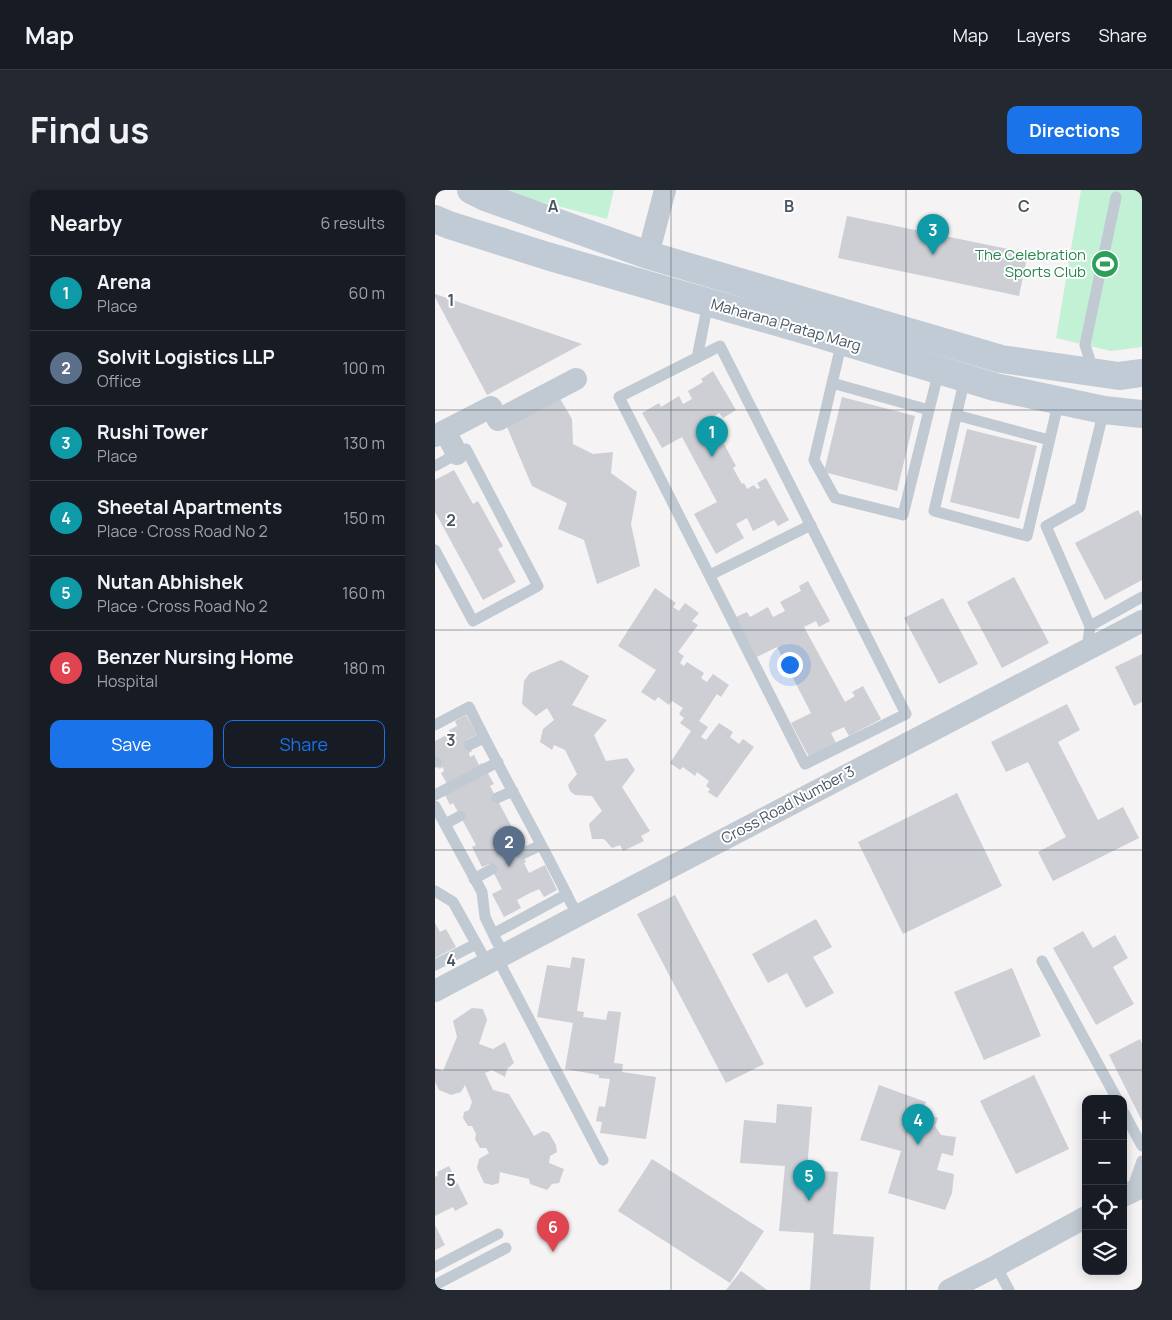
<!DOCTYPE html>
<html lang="en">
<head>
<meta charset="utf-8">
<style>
  :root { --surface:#171b24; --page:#242831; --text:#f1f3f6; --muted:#9ea1a6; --line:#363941; --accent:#1a73e8 }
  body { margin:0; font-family:Manrope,sans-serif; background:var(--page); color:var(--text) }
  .controls { position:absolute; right:15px; bottom:15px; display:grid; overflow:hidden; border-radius:10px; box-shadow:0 2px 12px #0003 }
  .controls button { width:45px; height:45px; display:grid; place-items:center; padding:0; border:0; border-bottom:1px solid var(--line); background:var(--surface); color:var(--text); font:25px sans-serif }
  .you { position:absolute; left:354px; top:474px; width:18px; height:18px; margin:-12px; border:4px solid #fff; border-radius:50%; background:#1a73e8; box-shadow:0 0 0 8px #1a73e833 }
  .badge { display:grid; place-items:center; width:32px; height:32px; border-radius:50%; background:var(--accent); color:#fff; font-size:16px; font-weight:700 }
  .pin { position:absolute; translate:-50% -41px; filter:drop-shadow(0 1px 2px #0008) }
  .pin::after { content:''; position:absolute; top:26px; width:18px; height:15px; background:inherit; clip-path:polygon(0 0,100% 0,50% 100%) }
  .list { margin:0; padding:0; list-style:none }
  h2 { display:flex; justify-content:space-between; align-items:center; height:65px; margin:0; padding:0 20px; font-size:21px }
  h2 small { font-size:16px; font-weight:400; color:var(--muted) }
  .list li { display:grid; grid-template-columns:32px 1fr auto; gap:15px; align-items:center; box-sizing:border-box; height:75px; padding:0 20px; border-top:1px solid var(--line) }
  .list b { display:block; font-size:19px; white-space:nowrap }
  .list p { margin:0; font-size:16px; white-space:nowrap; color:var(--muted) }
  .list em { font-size:16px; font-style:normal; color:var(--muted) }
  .actions { display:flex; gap:10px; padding:15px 20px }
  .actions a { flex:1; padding:11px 0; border:1px solid var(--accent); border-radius:10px; text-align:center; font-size:18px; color:var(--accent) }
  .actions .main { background:var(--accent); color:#fff }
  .icon { flex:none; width:28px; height:28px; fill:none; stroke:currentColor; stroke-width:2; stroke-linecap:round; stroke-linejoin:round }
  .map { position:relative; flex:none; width:707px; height:1100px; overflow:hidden; border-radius:10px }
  header { display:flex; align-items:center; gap:30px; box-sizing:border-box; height:70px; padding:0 25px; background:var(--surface); border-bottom:1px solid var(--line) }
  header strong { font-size:24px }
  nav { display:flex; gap:28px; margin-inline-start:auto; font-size:18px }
  .intro { display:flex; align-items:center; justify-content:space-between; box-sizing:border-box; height:120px; padding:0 30px }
  h1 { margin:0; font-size:35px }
  .button { padding:12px 22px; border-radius:10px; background:var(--accent); color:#fff; font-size:18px; font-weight:700 }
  main { display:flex; gap:30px; padding:0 30px }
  aside { flex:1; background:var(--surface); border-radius:10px; box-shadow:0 2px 12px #0003 }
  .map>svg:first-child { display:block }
  .green { fill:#c3f1d5 }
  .building { fill:#cdcfd5 }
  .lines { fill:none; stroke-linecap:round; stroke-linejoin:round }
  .service { stroke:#c1cad2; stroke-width:11 }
  .minor { stroke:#c1cad2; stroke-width:22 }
  .secondary { stroke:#c1cbd6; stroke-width:28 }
  .grid { fill:none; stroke:#4a5661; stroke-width:1; stroke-opacity:0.55 }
  .labels { text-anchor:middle; stroke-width:4; stroke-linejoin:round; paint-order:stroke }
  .leisure-label { font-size:15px; fill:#27864d; stroke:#fff; text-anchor:end }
  .street-label { font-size:15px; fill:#4a5661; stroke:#fff }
  .grid-label { font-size:16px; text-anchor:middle; font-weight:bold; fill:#4a5661; stroke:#fff; stroke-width:4; stroke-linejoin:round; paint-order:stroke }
</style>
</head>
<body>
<header>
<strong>Map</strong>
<nav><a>Map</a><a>Layers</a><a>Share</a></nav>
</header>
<div class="intro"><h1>Find us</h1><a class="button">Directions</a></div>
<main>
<aside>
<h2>Nearby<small>6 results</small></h2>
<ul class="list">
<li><span class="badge" style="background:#0f9aa8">1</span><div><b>Arena</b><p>Place</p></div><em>60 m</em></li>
<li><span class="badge" style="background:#5c6f8a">2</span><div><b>Solvit Logistics LLP</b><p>Office</p></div><em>100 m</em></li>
<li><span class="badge" style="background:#0f9aa8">3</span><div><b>Rushi Tower</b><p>Place</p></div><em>130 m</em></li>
<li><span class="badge" style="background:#0f9aa8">4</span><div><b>Sheetal Apartments</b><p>Place · Cross Road No 2</p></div><em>150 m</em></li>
<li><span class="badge" style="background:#0f9aa8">5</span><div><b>Nutan Abhishek</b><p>Place · Cross Road No 2</p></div><em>160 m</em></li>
<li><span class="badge" style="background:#e0444e">6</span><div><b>Benzer Nursing Home</b><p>Hospital</p></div><em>180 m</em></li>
</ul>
<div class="actions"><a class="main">Save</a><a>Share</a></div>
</aside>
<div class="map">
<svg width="707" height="1100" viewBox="0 0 707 1100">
  <rect width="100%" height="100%" fill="#f5f3f3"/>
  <path class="green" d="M69 0H179L172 29 69 2Z
    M646 0H707V157L676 161 621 148Z"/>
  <path class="building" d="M412 26 593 63 584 106 403 68Z
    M0 104 147 154 52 205 0 107Z
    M278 181 301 220 288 228 284 223 277 228 284 244 280 247 285 256 289 254 301 276 298 278 307 294 309 293 312 299 319 295 322 299 325 298 322 293 331 288 354 330 343 336 339 330 318 341 312 328 301 334 309 348 281 364 259 324 282 312 247 247 227 258 207 223 224 213 226 217 244 206 248 214 257 209 253 201 268 192 266 189Z
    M124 207 137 229 138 254 158 264 178 262 176 283 202 302 196 334 205 376 162 394 149 350 123 339 132 313 97 296 72 237Z
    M407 207 480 226 462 301 389 282Z
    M532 239 602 256 584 329 515 312Z
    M19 280 38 314 43 311 68 356 63 359 81 392 48 410 0 322V290Z
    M703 320 707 327V390L670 410 640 353Z
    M579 387 614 453 567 478 532 412Z
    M373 391 395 431 384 437 381 431 369 437 410 512 420 506 417 502 428 496 446 529 414 546 409 537 396 543 401 553 374 567 356 533 376 523 342 457 322 467 301 427 312 422 315 427 333 417 338 427 350 421 345 412 366 401 364 396Z
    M220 398 241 413 238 417 244 421 250 413 264 423 257 431 263 435 243 462 249 466 245 473 249 476 252 472 269 483 266 488 272 492 278 484 294 495 286 507 282 504 264 531 273 537 266 547 271 550 284 533 298 542 295 547 304 554 308 549 319 557 282 608 273 602 275 599 271 596 274 591 262 582 260 586 248 577 245 580 235 573 256 541 245 533 249 528 244 524 248 518 237 511 234 515 223 507 220 511 206 502 221 480 183 456Z
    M508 408 543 474 504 494 469 428Z
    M707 464V512L699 516 680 477Z
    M126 470 154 486 137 515 172 530 159 545 171 571 192 568 200 580 187 597 215 641 206 646 209 651 188 661 185 655 177 658 169 649H157L154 634 167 621 157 606 140 605 135 601 133 595 142 584 130 560 119 555 117 560 105 552 108 539 119 530 112 518 101 526 87 514 89 491 95 483Z
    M632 514 645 540 623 552 663 630 688 617 704 648 618 691 603 662 631 647 593 572 571 582 556 552Z
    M31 525 42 545 31 550 37 561 34 563 35 567 39 565 44 575 47 573 59 594 55 596 80 643 83 642 89 653 83 656 91 672 89 673 94 683 110 675 122 700 109 707 104 699 95 703 82 710 86 718 69 727 57 704 67 699 54 674 47 677 37 657 41 655 18 613 15 615 6 597 12 594 6 583 9 581 8 577 4 579 0 570V551L15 543 14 540 22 536 20 531Z
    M522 603 567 696 468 744 423 652Z
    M240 705 329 874 291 893 202 724Z
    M381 729 397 757 378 767 399 803 371 818 352 783 333 793 317 764Z
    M0 733 5 742 11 739 21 757 0 768Z
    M648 741 658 758 680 745 693 768 678 777 699 814 661 835 618 758Z
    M137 767 150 769 142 821 149 822 148 827 171 830 173 821 186 822 179 873 188 874 187 882 221 887 211 949 165 943 167 932 161 931 164 916 170 917 175 889 164 888V885L130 879 138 833 102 827 112 775 135 778Z
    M577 778 606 846 549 870 519 802Z
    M37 818 48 819 52 830 44 854 58 859 70 852 79 873 72 879 70 887 57 880 50 883 58 900 74 904 99 946 108 941 114 943 121 955 122 962 115 966 114 973 129 979 124 993 117 994 112 1000 95 994 94 989 65 982 64 993 57 995 49 993 42 978 44 969 54 963 51 958H45L40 949 41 944 37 936H33L28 928 29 922 34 920 37 912 30 895 26 902 16 905 4 900 0 892V878L8 881 22 847 18 831Z
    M705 849 707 854V931L674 865Z
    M599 885 634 959 581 984 545 911Z
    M444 895 491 912 487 922 503 928 500 936 506 945 521 947 518 966 507 963 502 980 519 984 517 1003 510 1020 453 1003 466 961 425 950Z
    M342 914 377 917 372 980 403 982 398 1044 439 1047 435 1100H375L379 1043 344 1041 350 976 305 973 309 930 341 933Z
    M217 969 329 1041 295 1093 183 1021Z
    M14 976 33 1014 20 1021 18 1017 0 1026V987L3 985 2 982Z
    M0 1035 10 1055 0 1060Z
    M306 1081 332 1100H291Z"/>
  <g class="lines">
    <path class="service" d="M407 151 379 270 400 308 468 325 504 180
      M285 156 471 524 370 574 184 207Z
      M262 168 273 113
      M659 183 650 155 681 7
      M530 188 499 321 592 346 624 210
      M397 193 494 220
      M521 225 614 250
      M0 276 31 259 103 396 38 431 0 360
      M275 385 376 335
      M655 436 611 336 645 317 669 220
      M652 460 655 436 707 407
      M0 535 34 517C66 583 104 647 136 713L144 725
      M34 555 49 548
      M0 572H1
      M0 605 63 572
      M62 608 78 601
      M0 616 47 702 50 727 62 752 69 763
      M10 634 25 626
      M87 664 106 655
      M39 689 57 679
      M0 701 18 712 52 773
      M58 744 132 704
      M63 767 69 781 168 970
      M607 771 682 909
      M0 775 41 754
      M688 921 707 956
      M697 1000 707 971
      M561 1076 574 1100
      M0 1077 63 1044
      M0 1095 71 1058"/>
    <path class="minor" d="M213 65 230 0
      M10 241 22 264
      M0 246 56 217 63 230 141 189
      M0 801 144 725 707 431
      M688 1006 707 997
      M514 1100 561 1076 651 1027"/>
    <path class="secondary" d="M36 0 50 7 213 65 566 169 684 186 707 183
      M0 29 14 35 112 66 380 143 560 197 669 220 707 224"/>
  </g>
  <path class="grid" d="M236 0V1100M471 0V1100M0 220H707M0 440H707M0 660H707M0 880H707"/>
  <defs>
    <g id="stadium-disc" transform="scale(1.4375)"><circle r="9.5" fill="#2e9e5b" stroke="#fff"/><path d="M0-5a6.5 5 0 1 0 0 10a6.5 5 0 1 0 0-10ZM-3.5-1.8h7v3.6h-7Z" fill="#fff"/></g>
  </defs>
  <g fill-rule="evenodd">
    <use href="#stadium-disc" x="670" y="74"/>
  </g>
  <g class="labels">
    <g class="leisure-label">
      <text x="651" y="70">The Celebration<tspan x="651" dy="17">Sports Club</tspan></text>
    </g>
    <g class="street-label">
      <text transform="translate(351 135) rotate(16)" y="5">Maharana Pratap Marg</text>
      <text transform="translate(353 615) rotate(-28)" y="5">Cross Road Number 3</text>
    </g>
  </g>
  <g class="grid-label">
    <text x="118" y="22">A</text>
    <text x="354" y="22">B</text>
    <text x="589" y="22">C</text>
    <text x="16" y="116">1</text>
    <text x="16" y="336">2</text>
    <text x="16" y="556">3</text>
    <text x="16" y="776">4</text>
    <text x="16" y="996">5</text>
  </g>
</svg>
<div class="controls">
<button>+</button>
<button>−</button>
<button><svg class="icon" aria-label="locate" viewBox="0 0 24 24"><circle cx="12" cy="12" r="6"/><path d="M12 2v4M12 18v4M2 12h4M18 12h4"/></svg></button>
<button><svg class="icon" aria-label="layers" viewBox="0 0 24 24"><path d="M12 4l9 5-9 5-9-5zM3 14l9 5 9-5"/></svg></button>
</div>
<div class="you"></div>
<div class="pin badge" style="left:277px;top:267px;background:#0f9aa8">1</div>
<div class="pin badge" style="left:74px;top:677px;background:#5c6f8a">2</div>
<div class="pin badge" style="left:498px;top:65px;background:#0f9aa8">3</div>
<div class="pin badge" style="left:483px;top:955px;background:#0f9aa8">4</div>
<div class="pin badge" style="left:374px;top:1011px;background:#0f9aa8">5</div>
<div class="pin badge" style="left:118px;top:1062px;background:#e0444e">6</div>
</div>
</main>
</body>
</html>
